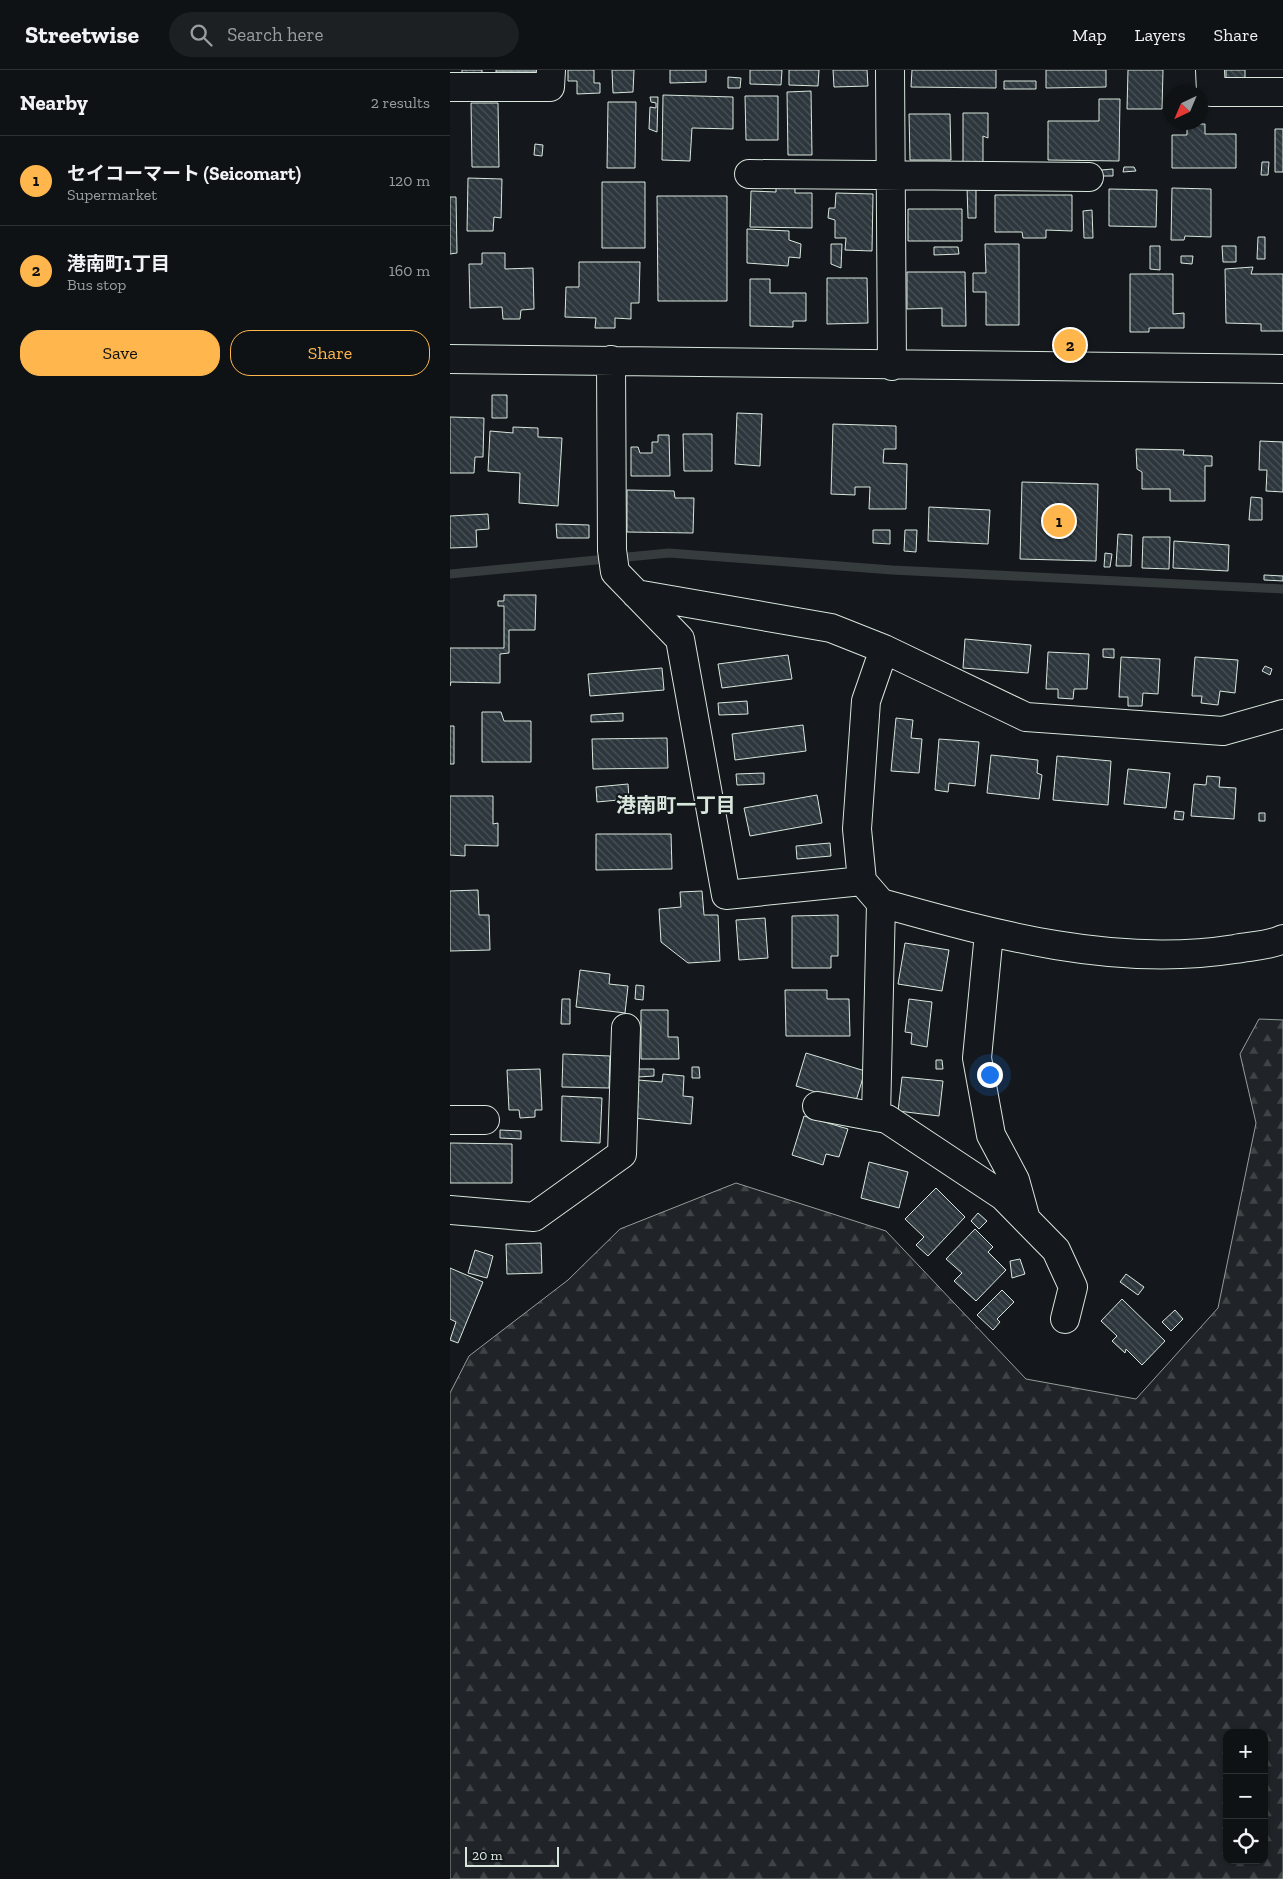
<!DOCTYPE html>
<html lang="en">
<head>
<meta charset="utf-8">
<style>
  :root { --surface:#0f1215; --page:#1d2022; --text:#f1f3f6; --muted:#9b9ea0; --line:#2f3234; --accent:#ffb74d }
  body { margin:0; font-family:"Zilla Slab","Noto Sans JP",serif; background:var(--page); color:var(--text) }
  .controls { position:absolute; right:15px; bottom:15px; display:grid; overflow:hidden; border-radius:10px; box-shadow:0 1px 4px #0004 }
  .controls button { width:45px; height:45px; display:grid; place-items:center; padding:0; border:0; border-bottom:1px solid var(--line); background:var(--surface); color:var(--text); font:25px sans-serif }
  .compass { position:absolute; left:713px; top:15px; width:45px; height:45px; border-radius:50%; background:var(--surface); box-shadow:0 1px 4px #0004; rotate:224deg }
  .scale { position:absolute; left:15px; bottom:12px; width:94px; box-sizing:border-box; padding-left:5px; border:2px solid #d8e6dc; border-top:0; font-size:14px; line-height:18px; white-space:nowrap; color:#d8e6dc; -webkit-text-stroke:4px #14181c; paint-order:stroke }
  .you { position:absolute; left:539px; top:1004px; width:18px; height:18px; margin:-12px; border:4px solid #fff; border-radius:50%; background:#1a73e8; box-shadow:0 0 0 8px #1a73e833 }
  .badge { display:grid; place-items:center; width:32px; height:32px; border-radius:50%; background:var(--accent); color:#111; font-size:16px; font-weight:700 }
  .pin { position:absolute; translate:-50% -50%; border:2px solid #fff; box-shadow:0 1px 5px #0006 }
  .list { margin:0; padding:0; list-style:none }
  h2 { display:flex; justify-content:space-between; align-items:center; height:65px; margin:0; padding:0 20px; font-size:21px }
  h2 small { font-size:16px; font-weight:400; color:var(--muted) }
  .list li { display:grid; grid-template-columns:32px 1fr auto; gap:15px; align-items:center; box-sizing:border-box; height:90px; padding:0 20px; border-top:1px solid var(--line) }
  .list b { display:block; font-size:19px; white-space:nowrap }
  .list p { margin:0; font-size:16px; white-space:nowrap; color:var(--muted) }
  .list em { font-size:16px; font-style:normal; color:var(--muted) }
  .actions { display:flex; gap:10px; padding:15px 20px }
  .actions a { flex:1; padding:11px 0; border:1px solid var(--accent); border-radius:20px; text-align:center; font-size:18px; color:var(--accent) }
  .actions .main { background:var(--accent); color:#111 }
  .icon { flex:none; width:28px; height:28px; fill:none; stroke:currentColor; stroke-width:2; stroke-linecap:round; stroke-linejoin:round }
  .map { position:relative; flex:none; width:833px; height:1809px; overflow:hidden }
  header { display:flex; align-items:center; gap:30px; box-sizing:border-box; height:70px; padding:0 25px; background:var(--surface); border-bottom:1px solid var(--line) }
  header strong { font-size:24px }
  nav { display:flex; gap:28px; margin-inline-start:auto; font-size:18px }
  .search { width:350px; height:45px; background:var(--page); display:flex; align-items:center; gap:12px; box-sizing:border-box; padding:0 18px; border-radius:28px; color:var(--muted); font-size:19px }
  main { display:flex }
  aside { flex:1; background:var(--surface) }
  .map>svg:first-child { display:block }
  .forest { fill:url(#forest-firs); stroke:#939e99; fill-rule:evenodd }
  .lines { fill:none; stroke-linecap:round; stroke-linejoin:round }
  .stream { stroke:#363b3e; stroke-width:9 }
  .building { fill:url(#building-back-hatch); stroke:#d8e6dc }
  .minor-casing { stroke:#d8e6dc; stroke-width:30 }
  .minor { stroke:#14181c; stroke-width:28 }
  .labels { text-anchor:middle; stroke-width:4; stroke-linejoin:round; paint-order:stroke }
  .neighbourhood-label { font-size:20px; font-weight:bold; fill:#d8e6dc; stroke:#14181c }
</style>
</head>
<body>
<header>
<strong>Streetwise</strong>
<div class="search"><svg class="icon" aria-label="search" viewBox="0 0 24 24"><circle cx="10" cy="10" r="6"/><path d="M15 15l6 6"/></svg>Search here</div>
<nav><a>Map</a><a>Layers</a><a>Share</a></nav>
</header>
<main>
<aside>
<h2>Nearby<small>2 results</small></h2>
<ul class="list">
<li><span class="badge">1</span><div><b>セイコーマート (Seicomart)</b><p>Supermarket</p></div><em>120 m</em></li>
<li><span class="badge">2</span><div><b>港南町1丁目</b><p>Bus stop</p></div><em>160 m</em></li>
</ul>
<div class="actions"><a class="main">Save</a><a>Share</a></div>
</aside>
<div class="map">
<svg width="833" height="1809" viewBox="0 0 833 1809">
  <defs>
    <pattern id="forest-firs" width="22" height="20" patternUnits="userSpaceOnUse" patternTransform="scale(1.25)"><rect width="22" height="20" fill="#202428"/><path d="M5 1l3.5 6h-7zM16 11l3.5 6h-7z" fill="#404447"/></pattern>
    <pattern id="building-back-hatch" width="6" height="6" patternUnits="userSpaceOnUse" patternTransform="scale(1.25)"><rect width="6" height="6" fill="#2c363c"/><path d="M-1 5l2 2M0 0l6 6M5-1l2 2" fill="none" stroke="#4a5358"/></pattern>
  </defs>
  <rect width="100%" height="100%" fill="#14181c"/>
  <path class="forest" d="M809 949 833 950V1809H0V1323L19 1286 118 1210 170 1159 286 1113 436 1161 576 1309 686 1329 768 1238 806 1053 790 984ZM777 1663H814V1790H777Z"/>
  <g class="lines">
    <path class="stream" d="M0 504 219 483 442 500 833 519"/>
  </g>
  <path class="building" d="M12 0H32V3H12Z
    M46 0H88V2H46Z
    M118 0H144V13H150V23L127 24V11H118Z
    M162 0H184L183 22 163 23Z
    M220 0H256V12L220 13Z
    M300 0H332L331 15 300 14Z
    M339 0H369L368 16 339 15Z
    M383 0H417L418 16 384 17Z
    M462 0H546V18L461 17Z
    M596 0H656V17L596 18Z
    M678 0H713L712 39H677Z
    M776 0H795V11H776Z
    M278 7 291 8 290 18H278Z
    M554 11H586V19H554Z
    M361 21 362 85H338L337 22Z
    M213 25 283 27V59L242 58 240 91 212 90Z
    M295 26H328V70H296Z
    M200 27H208L207 62 199 59 200 37 206 38V33L201 32Z
    M649 29H670L669 91 598 90V51H649Z
    M158 32H186L185 98H157Z
    M21 33H48L49 97H22Z
    M513 43H538V68L533 66V92H513Z
    M459 44H500L501 90H460Z
    M737 54H755V64H786V98H722V65H737Z
    M825 59H833V102H825Z
    M85 74 93 75 92 86 84 85Z
    M812 92H819L818 105H811Z
    M674 97H684L686 101 673 102Z
    M663 99V106H652L651 100Z
    M18 108 52 109 51 148 44 147 43 161H17Z
    M152 112H195V178H152Z
    M326 116H345V123H362V158L300 157 301 121 326 122Z
    M526 116V148H518L517 117Z
    M722 118 761 119V167L735 166 734 170H721Z
    M659 119 707 120 706 157 659 156Z
    M386 123 423 124 422 181 395 180 396 168H385V150L378 148 379 138H385Z
    M545 125H622V161L596 160V168H573L572 162H545Z
    M207 126H277V231H208Z
    M0 127H6L7 183 0 184Z
    M458 139H512V171H458Z
    M642 140 643 168H634L633 141Z
    M297 159 339 161V170L351 174 350 188 339 187 338 196 297 193Z
    M808 167H815V189H807Z
    M381 174H392L391 198 381 194Z
    M535 174H569V255H536V222H523V203H536Z
    M700 176H710V200L700 199Z
    M772 176H786V192H773Z
    M484 177H508L509 184 484 185Z
    M32 183H55V199L83 198 84 239 71 240 70 249H53L52 237 20 238 19 194H32Z
    M731 186H743L742 194 731 193Z
    M129 192H190L189 233H181V249L165 248V258H145L146 248 115 247 116 217H129Z
    M803 197 801 204H833V261H811V254L776 253 775 199Z
    M457 202H515L516 256H492V238L457 239Z
    M680 204H723V244L734 243V258H699V262H680Z
    M377 208H417L418 253 377 254Z
    M300 209H320V223H356V251H343V257L300 256Z
    M42 325H57V348H42Z
    M287 343 312 344 310 396 285 394Z
    M0 347 34 348 33 387H25L24 403H0Z
    M383 354 446 356V379H434L433 393 457 394 456 439H419L420 417H405V425L381 424Z
    M63 357 88 358V367L112 368 108 436 69 433 70 403 38 401 40 361 63 363Z
    M233 364H262V401H234Z
    M208 365H219L220 406H181V377H188L190 383H202V372H208Z
    M810 371 833 372V422L816 421 817 400H809Z
    M686 379 734 380 733 385 762 386V396H755V431H720V419H692V402L687 399Z
    M572 412 648 414 646 491 570 489Z
    M177 420 224 421 225 428H244L243 463 177 462Z
    M801 427 812 428V450H799Z
    M479 437 540 440 538 474 478 471Z
    M38 444 39 459 26 460 27 477 0 478V446Z
    M106 454 139 455V468H107Z
    M423 460H440V474L423 473Z
    M455 460H467L466 482 454 481Z
    M668 464 682 465 681 496H666Z
    M693 467H720L719 499 692 498Z
    M724 471 779 475 778 501 723 498Z
    M655 483 662 484 660 497H654Z
    M814 505 833 506V511L814 510Z
    M54 525H86L85 560H59V583L50 584V613L1 612 0 616V578H54V536H48V531H54Z
    M515 569 581 575 578 603 513 598Z
    M653 579H664V588L653 587Z
    M598 582 639 584 637 619H624L623 629 608 628V619H596Z
    M338 585 342 609 272 618 268 594Z
    M671 587 710 589 708 624 693 623 692 636H678V627H669Z
    M745 587 788 590 785 623 770 621 768 635 751 633 752 626H742Z
    M815 596 822 599 820 605 812 601Z
    M212 598 214 620 140 626 138 604Z
    M297 631 298 644 269 645 268 633Z
    M32 642H51L54 651H81V692H32Z
    M173 643V651L141 652V645Z
    M446 648 463 650 461 668 472 669 469 703 441 701Z
    M353 655 356 681 285 690 282 664Z
    M0 656H4V694H0Z
    M217 668 218 698 143 699 142 669Z
    M489 669 529 672 525 716 499 713 498 722 485 720Z
    M541 685 588 690 587 703 592 705 589 729 537 723Z
    M607 686 661 691 658 735 603 730Z
    M678 699 720 703 716 738 674 734Z
    M314 703V714L287 715 286 704Z
    M757 706 770 707 769 717 786 718 784 749 741 746 744 714 756 715Z
    M178 714 179 729 147 732 146 717Z
    M367 725 372 753 300 766 294 738Z
    M0 726H43V754L48 753V776L15 775V786L0 785Z
    M725 741 734 742 733 750 724 749Z
    M809 743H815V751H809Z
    M146 764H221L222 799 146 800Z
    M380 773 381 786 347 789 346 776Z
    M28 820 29 845H39L40 880 0 881V821Z
    M252 821 254 845H268L270 891 238 893 211 872 209 839 231 837 230 822Z
    M388 845V886H381V898H342V846Z
    M315 848 318 888 289 890 286 850Z
    M455 873 499 880 492 921 448 914Z
    M130 900 160 904 159 914 178 916 175 943 126 937Z
    M186 915 194 916 193 930 185 929Z
    M335 920H377V929H399L400 966H336Z
    M112 929H120V954H111Z
    M459 929 482 932 477 977 461 974 462 963 455 962Z
    M191 940H218V967H228L229 989H191Z
    M356 983 415 1001 405 1034 346 1016Z
    M113 984 160 986 159 1018 112 1017Z
    M486 990H492L493 999H486Z
    M242 997H249L250 1008H242Z
    M90 999 92 1040H85V1047L70 1048 69 1040H59L57 1000Z
    M188 999H204V1006L188 1007Z
    M213 1004 234 1006 233 1026 243 1027 241 1054 184 1048 188 1010 212 1012Z
    M452 1007 493 1011 489 1046 448 1041Z
    M112 1026 152 1028 150 1073 111 1071Z
    M354 1046 398 1059 389 1087 376 1084 373 1095 342 1085Z
    M50 1060 71 1061V1069L50 1068Z
    M0 1073 62 1074V1113H0Z
    M419 1092 458 1102 449 1138 411 1128Z
    M486 1118 515 1147 478 1186 466 1175 474 1167 455 1149Z
    M528 1143 537 1151 529 1159 521 1151Z
    M525 1159 543 1177 538 1182 556 1200 526 1231 504 1211 512 1203 496 1189Z
    M91 1173 92 1203 57 1204 56 1174Z
    M25 1180 43 1186 37 1208 18 1203Z
    M570 1189 575 1204 562 1208 560 1191Z
    M0 1198 33 1212 8 1273 0 1270 6 1252 0 1249Z
    M676 1204 694 1217 688 1225 670 1212Z
    M552 1220 564 1232 547 1249 550 1252 543 1260 527 1245Z
    M672 1229 715 1271 692 1295 676 1279 675 1283 662 1271 667 1266 651 1251Z
    M725 1240 733 1249 721 1261 712 1252Z"/>
  <g class="lines">
    <g class="minor-casing">
      <path id="minor" d="M440 0 442 296
        M760 0 761 22H833
        M0 17H100L101 0
        M299 104 639 107
        M0 289 833 299
        M161 290 162 480 165 502 230 569 276 825 412 811
        M186 524 381 558 434 579 576 647 773 661 833 644
        M431 833C546 865 665 898 785 879 800 876 819 876 833 869
        M539 863 527 988 541 1065 565 1110 575 1146
        M367 1036 437 1049 553 1126 606 1180 623 1217 615 1249
        M426 1047 431 833 412 811 407 759 416 631 434 579
        M0 1050H35
        M0 1140 84 1147 172 1084 176 958"/>
    </g>
    <use href="#minor" class="minor"/>
  </g>
  <g class="labels">
    <g class="neighbourhood-label">
      <text x="226" y="742">港南町一丁目</text>
    </g>
  </g>
</svg>
<div class="controls">
<button>+</button>
<button>−</button>
<button><svg class="icon" aria-label="locate" viewBox="0 0 24 24"><circle cx="12" cy="12" r="6"/><path d="M12 2v4M12 18v4M2 12h4M18 12h4"/></svg></button>
</div>
<svg class="compass" viewBox="-18 -18 36 36"><path d="M0-13l5 13h-10z" fill="#e53935"/><path d="M0 13l5-13h-10z" fill="#9b9ea0"/></svg>
<div class="scale">20 m</div>
<div class="you"></div>
<div class="pin badge" style="left:609px;top:451px">1</div>
<div class="pin badge" style="left:620px;top:275px">2</div>
</div>
</main>
</body>
</html>
